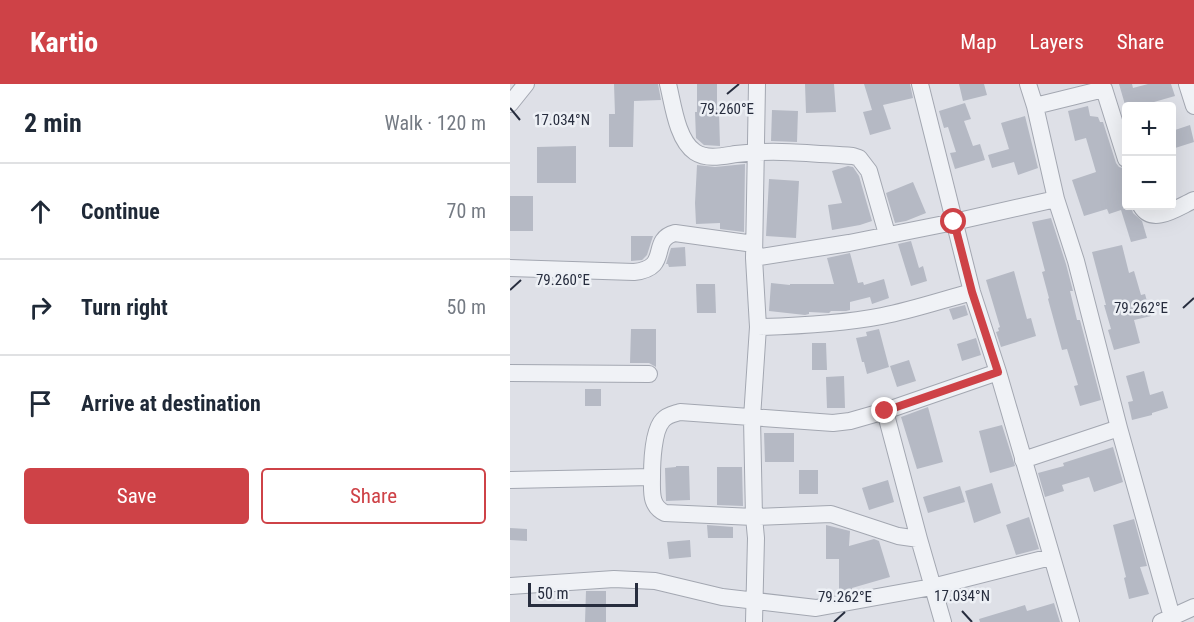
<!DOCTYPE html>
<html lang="en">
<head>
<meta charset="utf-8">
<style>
  :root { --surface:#fff; --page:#f2f2f3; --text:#1f2937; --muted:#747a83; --line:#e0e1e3; --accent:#ce4247 }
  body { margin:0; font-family:"Roboto Condensed",sans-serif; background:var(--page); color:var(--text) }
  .controls { position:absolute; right:18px; top:18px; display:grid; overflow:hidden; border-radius:6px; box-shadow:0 6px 24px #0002 }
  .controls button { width:54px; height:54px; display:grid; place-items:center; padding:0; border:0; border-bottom:2px solid var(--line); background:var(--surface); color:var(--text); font:30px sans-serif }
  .scale { position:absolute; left:18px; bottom:15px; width:110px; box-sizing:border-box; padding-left:6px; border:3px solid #272d3e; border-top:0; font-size:16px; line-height:21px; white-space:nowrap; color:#272d3e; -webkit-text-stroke:4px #edf0f5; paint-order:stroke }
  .stop { position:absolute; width:18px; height:18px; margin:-14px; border:4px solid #ce4247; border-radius:50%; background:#fff }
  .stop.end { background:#ce4247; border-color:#fff; box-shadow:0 2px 6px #0008 }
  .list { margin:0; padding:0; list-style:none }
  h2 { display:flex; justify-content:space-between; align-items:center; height:78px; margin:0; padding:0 24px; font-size:26px }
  h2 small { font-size:20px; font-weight:400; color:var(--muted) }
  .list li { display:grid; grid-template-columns:39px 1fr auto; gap:18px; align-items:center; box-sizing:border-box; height:96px; padding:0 24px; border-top:2px solid var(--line) }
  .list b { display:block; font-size:22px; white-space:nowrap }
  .list em { font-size:20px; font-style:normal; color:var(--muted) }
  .actions { display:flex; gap:12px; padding:18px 24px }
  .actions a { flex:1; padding:14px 0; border:2px solid var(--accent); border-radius:6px; text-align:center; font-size:21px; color:var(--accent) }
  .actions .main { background:var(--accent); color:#fff }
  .icon { flex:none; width:33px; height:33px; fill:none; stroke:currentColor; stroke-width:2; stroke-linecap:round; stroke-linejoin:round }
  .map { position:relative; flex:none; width:684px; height:538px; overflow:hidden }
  header { display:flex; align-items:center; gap:36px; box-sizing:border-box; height:84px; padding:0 30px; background:var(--accent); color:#fff }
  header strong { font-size:28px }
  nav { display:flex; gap:33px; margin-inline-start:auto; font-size:21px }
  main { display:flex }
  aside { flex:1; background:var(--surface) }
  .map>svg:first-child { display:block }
  .building { fill:#b5b9c4 }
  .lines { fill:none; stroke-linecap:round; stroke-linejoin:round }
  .minor-casing { stroke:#a3a7b1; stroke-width:18 }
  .minor { stroke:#f0f2f6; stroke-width:16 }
  .route { stroke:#ce4247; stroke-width:8 }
  .ticks { fill:none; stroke:#272d3e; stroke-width:2 }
  .ticks-label { font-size:15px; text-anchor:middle; fill:#272d3e; stroke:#edf0f5; stroke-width:5; stroke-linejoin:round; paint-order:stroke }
</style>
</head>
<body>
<header>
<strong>Kartio</strong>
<nav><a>Map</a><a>Layers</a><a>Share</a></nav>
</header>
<main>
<aside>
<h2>2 min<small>Walk · 120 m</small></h2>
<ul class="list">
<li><svg class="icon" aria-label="ahead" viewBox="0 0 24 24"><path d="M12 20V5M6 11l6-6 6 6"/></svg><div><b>Continue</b></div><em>70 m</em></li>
<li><svg class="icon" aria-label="right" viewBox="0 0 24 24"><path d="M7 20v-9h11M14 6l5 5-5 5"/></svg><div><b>Turn right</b></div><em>50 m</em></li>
<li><svg class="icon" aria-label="arrive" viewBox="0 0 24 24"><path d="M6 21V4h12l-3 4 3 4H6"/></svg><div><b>Arrive at destination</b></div></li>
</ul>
<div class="actions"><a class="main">Save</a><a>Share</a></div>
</aside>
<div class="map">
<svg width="684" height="538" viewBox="0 0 684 538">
  <rect width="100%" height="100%" fill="#dee0e7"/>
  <path class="building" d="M104 0H148L151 16 124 17 123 63H99V30H105Z
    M187 0H207V28H209L210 62 194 61 186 54 185 28H187Z
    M295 0H324L326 28 296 29Z
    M354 0H400L403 14 373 21 381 45 360 51 353 28 362 26Z
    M449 0H474L477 11 453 17Z
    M609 0H622L623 4 638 0H661L665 12 637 20 638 22H616V24Z
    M455 19 461 35 454 37 463 62 470 60 475 76 445 85 440 69 446 68 438 43 434 44 429 27Z
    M578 22 580 32 588 33 590 38H593L606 79 609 83 616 85V122H621L623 129 632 137 637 154 621 158 611 126 599 130 597 125 574 132 562 96 586 88 576 54 565 57 558 27Z
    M262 26 288 27 287 58 261 57Z
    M515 32 528 84 508 91 504 78 482 84 478 71 499 65 491 39Z
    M680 41 684 58 662 65V47Z
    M66 62V99H27V63Z
    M235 80 234 148 210 145V139L186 140 185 119 187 81 205 83Z
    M338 82 343 83 349 92 362 137 350 141 322 146 318 121 332 119 322 87Z
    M259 95 289 97 286 154 256 152Z
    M403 98 416 129 396 137 385 139 376 109Z
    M0 112H23V147H0Z
    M541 134 556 180 563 207H560L567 236H570L591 316 570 322 564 302 568 301 557 265 552 266 538 215 539 214 532 188 535 187 522 138Z
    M121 152H143L137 171 132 176 121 177Z
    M401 157 409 184 413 182 417 197 401 202 388 160Z
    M612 161 619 189 624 187 631 211 635 210 641 232 624 236 630 259 604 266 598 246 601 245 594 221H596L582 168Z
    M175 163 176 182 159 183 158 180H156L161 164Z
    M340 169 348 199 353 198 354 201 374 195 379 214 362 220 360 213 340 218V226L336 227H321L319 229 299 228V230L295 231 259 227 261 199 280 201V200H324L317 174Z
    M504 187 517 235 521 234 526 252 491 263 486 248 489 247 488 244 490 243 476 196Z
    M186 200H205L206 229H187Z
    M455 221 458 231 443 236 439 225Z
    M121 245H146V283L139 279H120Z
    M369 245 379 283 357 290 354 278H352L346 254 357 252 356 248Z
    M466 254 471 271 452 277 447 260Z
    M302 259H316L317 286H302Z
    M399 276 406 297 387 303 380 282Z
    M634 287 640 311 653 307 658 324 642 329V331L622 336 618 318 623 317 616 292Z
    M334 292 335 324H317L316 293Z
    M75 305H91V322H75Z
    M418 323 433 378 407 385 391 333Z
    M492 341 505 382 480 389 469 347Z
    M254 349H284V378H255Z
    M603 363 613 398 584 408 579 393 552 401 554 407 535 413 528 389 554 382 553 379Z
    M166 382H179L180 416 156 417 155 384 166 383Z
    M207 383H232L233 422 207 421Z
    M289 386H308V410H289Z
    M378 396 384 418 359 426 352 404Z
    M482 399 491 429 464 439 455 407Z
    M450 402 455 418 418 429 413 413Z
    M519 433 529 465 506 471 496 441Z
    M624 435 637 482 630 483 639 510 619 515 614 494 616 493 603 441Z
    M197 441 223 443V454H198Z
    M316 441 340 447 339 462 364 455 369 457 380 493 342 504V507L329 509V475H316Z
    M0 444 17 445V457L0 456Z
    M180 456 181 473 159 475 157 458Z
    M76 507H96V538H75Z
    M544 519 550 538H470L469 535 515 521 517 527Z"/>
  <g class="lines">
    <g class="minor-casing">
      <path id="minor" d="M158 0C163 20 167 56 185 68 197 76 213 72 226 70 265 65 305 70 343 72L349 74 359 87 377 150
        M410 0 462 208 488 288 561 538
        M518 0 525 22
        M677 0 684 22
        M0 20 16 0
        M616 75 594 5 525 22 546 115 566 177 609 344 662 533
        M631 122C643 142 668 123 684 116
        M244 174 339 159 444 138 546 115
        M0 184 124 188C162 184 138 156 165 149L244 160
        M248 243C290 242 331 240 372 232 403 226 432 216 462 208
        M0 289 139 290
        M375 327 409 455 433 538
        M513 376 609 344
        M142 393C142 408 140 422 155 429L244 433 321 430 388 452 409 455
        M0 396 142 393C142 379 143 346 153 336 157 331 164 330 170 328L323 339 340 337 375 327 488 288
        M0 502 104 495 145 497 212 513 306 524 422 503 541 473
        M244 538 246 454 244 433 242 334 248 243 244 174 247 0
        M651 538 684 523"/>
    </g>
    <use href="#minor" class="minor"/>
  </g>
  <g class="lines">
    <path class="route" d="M375 327 488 288 462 208 444 138"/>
  </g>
  <path class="ticks" d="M217 10 229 0M0 24 10 36M0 206 11 196M673 224 684 214M452 527 462 538M324 538 335 528"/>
  <g class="ticks-label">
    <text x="217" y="30">79.260°E</text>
    <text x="52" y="41">17.034°N</text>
    <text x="53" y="201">79.260°E</text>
    <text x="631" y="229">79.262°E</text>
    <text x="452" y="517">17.034°N</text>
    <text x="335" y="518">79.262°E</text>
  </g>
</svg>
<div class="controls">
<button>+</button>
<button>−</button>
</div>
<div class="scale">50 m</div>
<div class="stop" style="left:444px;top:138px"></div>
<div class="stop end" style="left:375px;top:327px"></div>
</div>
</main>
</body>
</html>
